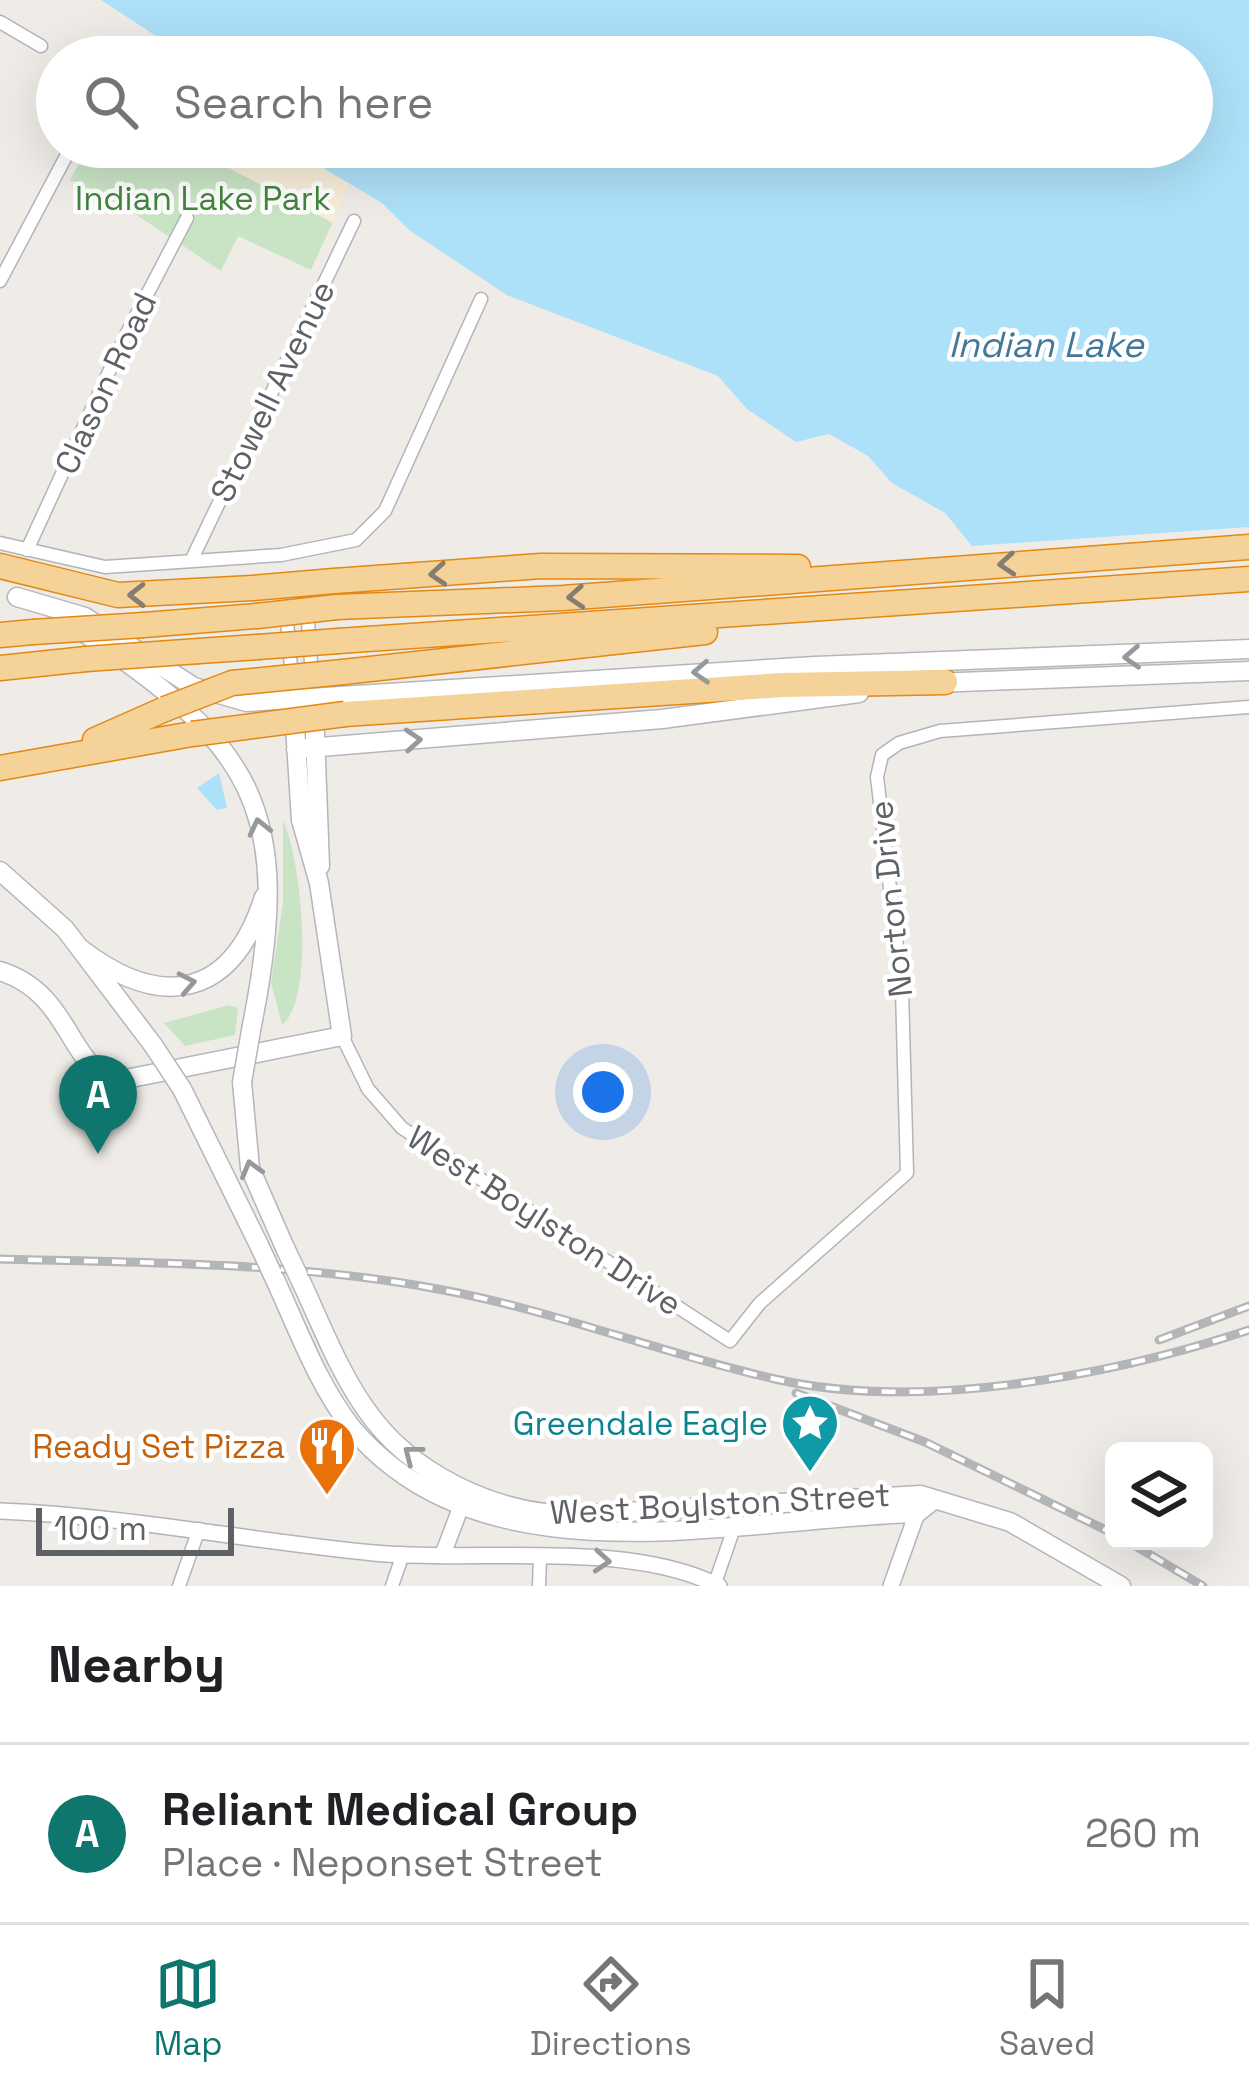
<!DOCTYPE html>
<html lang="en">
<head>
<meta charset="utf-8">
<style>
  :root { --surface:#fff; --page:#f6f6f6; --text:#202124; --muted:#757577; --line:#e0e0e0; --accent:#0f766e }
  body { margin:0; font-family:"Space Grotesk",sans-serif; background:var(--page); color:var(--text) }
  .controls { position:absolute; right:36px; bottom:36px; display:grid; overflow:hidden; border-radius:18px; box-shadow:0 12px 48px #0002 }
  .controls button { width:108px; height:108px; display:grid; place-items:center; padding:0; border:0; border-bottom:3px solid var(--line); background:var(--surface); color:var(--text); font:60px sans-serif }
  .scale { position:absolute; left:36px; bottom:30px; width:198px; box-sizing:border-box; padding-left:12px; border:6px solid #5e6266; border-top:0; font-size:33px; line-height:42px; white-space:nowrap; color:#5e6266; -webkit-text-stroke:9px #fff; paint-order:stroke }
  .you { position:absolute; left:603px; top:1092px; width:42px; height:42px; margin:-30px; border:9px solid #fff; border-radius:50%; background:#1a73e8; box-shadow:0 0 0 18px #1a73e833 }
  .badge { display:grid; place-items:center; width:78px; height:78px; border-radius:50%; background:var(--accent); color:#fff; font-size:39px; font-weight:700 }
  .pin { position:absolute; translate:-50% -99px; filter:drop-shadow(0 3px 6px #0008) }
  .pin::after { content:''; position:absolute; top:63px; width:42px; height:36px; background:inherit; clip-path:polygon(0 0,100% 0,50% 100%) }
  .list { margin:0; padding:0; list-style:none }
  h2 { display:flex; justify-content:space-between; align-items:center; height:156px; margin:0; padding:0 48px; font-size:51px }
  h2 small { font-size:39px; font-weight:400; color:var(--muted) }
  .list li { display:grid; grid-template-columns:78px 1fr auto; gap:36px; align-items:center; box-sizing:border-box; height:180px; padding:0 48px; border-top:3px solid var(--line) }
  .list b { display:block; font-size:45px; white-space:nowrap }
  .list p { margin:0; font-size:39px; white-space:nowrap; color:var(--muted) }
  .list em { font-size:39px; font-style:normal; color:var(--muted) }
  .icon { flex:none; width:66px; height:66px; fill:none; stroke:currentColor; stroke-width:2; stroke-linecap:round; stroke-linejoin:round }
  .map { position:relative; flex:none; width:1249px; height:1586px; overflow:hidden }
  .search { position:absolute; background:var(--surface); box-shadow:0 12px 48px #0002; left:36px; right:36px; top:36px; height:132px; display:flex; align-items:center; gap:30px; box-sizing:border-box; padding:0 42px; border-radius:66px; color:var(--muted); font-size:45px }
  .sheet { height:336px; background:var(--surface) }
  nav { display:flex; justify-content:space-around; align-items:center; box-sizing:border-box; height:168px; border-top:3px solid var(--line); background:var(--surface); font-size:33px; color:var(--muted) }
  nav a { display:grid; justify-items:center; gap:6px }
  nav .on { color:var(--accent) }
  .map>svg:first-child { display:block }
  .green { fill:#c9e4c5 }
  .sand { fill:#f8edd9 }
  .water { fill:#ade1f9 }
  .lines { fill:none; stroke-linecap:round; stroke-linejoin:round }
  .minor-casing { stroke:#b2b4b8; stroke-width:15 }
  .tertiary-casing { stroke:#b2b4b8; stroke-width:18 }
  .secondary-casing { stroke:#b3b6ba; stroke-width:21 }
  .motorway-casing { stroke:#e48812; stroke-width:27 }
  .minor { stroke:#fff; stroke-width:12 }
  .tertiary { stroke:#fff; stroke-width:15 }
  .secondary { stroke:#fff; stroke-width:18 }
  .motorway { stroke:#f5d298; stroke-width:24 }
  .rail-casing { stroke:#b4b5b6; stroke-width:9 }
  .rail { stroke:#fff; stroke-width:4.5; stroke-dasharray:14; stroke-linecap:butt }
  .secondary-bridge-casing { stroke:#b3b6ba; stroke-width:21; stroke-linecap:butt }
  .motorway-bridge-casing { stroke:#e48812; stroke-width:27; stroke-linecap:butt }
  .secondary-bridge { stroke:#fff; stroke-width:18 }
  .motorway-bridge { stroke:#f5d298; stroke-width:24 }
  .oneway { stroke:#847e72 }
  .oneway2 { stroke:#96999c }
  .labels { text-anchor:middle; stroke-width:9; stroke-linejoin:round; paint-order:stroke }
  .park-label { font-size:33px; fill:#43853d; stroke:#fff }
  .street-label { font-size:33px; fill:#5e6266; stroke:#fff }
  .culture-label { font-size:33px; fill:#0d838f; stroke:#fff; text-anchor:end }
  .food-label { font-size:33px; fill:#c56008; stroke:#fff; text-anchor:end }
  .water-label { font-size:36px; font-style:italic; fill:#437899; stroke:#fff }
</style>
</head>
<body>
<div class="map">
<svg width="1249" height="1586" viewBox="0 0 1249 1586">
  <rect width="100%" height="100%" fill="#efece7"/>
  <path class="green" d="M88 147H288L350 184 311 270 238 236 221 271 120 204 70 180Z
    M283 821C301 857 316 998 282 1025L271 982 283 903Z
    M229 1005 238 1008 235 1035 185 1046 164 1023Z"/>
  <path class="sand" d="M212 147H288L350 184 333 223 212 159Z"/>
  <path class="water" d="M101 0H1249V527L972 546 945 513 892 483 868 456 829 434 796 442 747 409 718 376 507 295 409 230 382 203 288 147H1192V57H188Z
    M219 773 227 808 217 810 197 788Z"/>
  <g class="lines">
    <g class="minor-casing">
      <path id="minor" d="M0 22 41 46
        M0 281 71 147
        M0 543 105 567 281 555 356 540 385 511 481 299
        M27 550 126 335 187 218
        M191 561 354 221
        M307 608 312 677
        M286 610 292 679
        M342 1036 368 1089 402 1128 730 1341 760 1303 907 1173 902 990 877 777 882 755 899 743 940 731 1249 707
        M179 1586 199 1529
        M392 1586 403 1554
        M539 1586 540 1557
        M714 1586 735 1525"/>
    </g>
    <g class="tertiary-casing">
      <path id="tertiary" d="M0 1511C126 1516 249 1541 374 1553 477 1563 626 1539 719 1586
        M443 1554 465 1496
        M891 1586 917 1513"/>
    </g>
    <g class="secondary-casing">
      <path id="secondary" d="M17 597 85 617 194 687 247 702 815 666 1249 649
        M75 627C254 744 295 809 252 1025
        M934 683 1249 671
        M314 708 320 866
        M296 749 662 719 859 693
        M0 871 65 929 153 1045
        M81 949C162 1011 232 998 264 897
        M0 971C71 993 67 1066 116 1081L342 1036 319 883 301 820 294 711
        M242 1082 250 1168 286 1250
        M182 1089 259 1245
        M272 1273C296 1324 317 1384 352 1428 485 1586 734 1518 917 1513L931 1502
        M298 1275C319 1319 337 1368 365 1408 410 1474 495 1514 573 1515L921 1495 1010 1522 1121 1586"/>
    </g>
    <g class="motorway-casing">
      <path id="motorway" d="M0 566 118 595 253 588
        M334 581 541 566 798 567
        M337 607 563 598 1249 547
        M144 625 257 616
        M0 635 33 632
        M338 641 1249 579
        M199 651 258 647
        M0 668 86 659
        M343 672 705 632
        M345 714 783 685 945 682
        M95 740 165 709
        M0 768 192 734"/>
    </g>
    <use href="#minor" class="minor"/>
    <use href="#tertiary" class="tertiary"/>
    <use href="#secondary" class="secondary"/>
    <use href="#motorway" class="motorway"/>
    <g class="rail-casing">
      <path id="rail" d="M0 1259C148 1263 297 1262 443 1290 556 1311 663 1354 775 1379 920 1412 1110 1376 1249 1330
        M1159 1340 1249 1306
        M796 1393 925 1442 1114 1534
        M1127 1541 1203 1586"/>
    </g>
    <use href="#rail" class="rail"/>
    <g class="secondary-bridge-casing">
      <path id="secondary-bridge" d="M153 1045 182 1089
        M242 1082 252 1025
        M259 1245 272 1273
        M286 1250 298 1275"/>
    </g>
    <g class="motorway-bridge-casing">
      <path id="motorway-bridge" d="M253 588 334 581
        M257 616 337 607
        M33 632 144 625
        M258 647 338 641
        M86 659 199 651
        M165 709 232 683 343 672
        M192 734 345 714"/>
    </g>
    <use href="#secondary-bridge" class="secondary-bridge"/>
    <use href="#motorway-bridge" class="motorway-bridge"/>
  </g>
  <defs><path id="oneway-chevron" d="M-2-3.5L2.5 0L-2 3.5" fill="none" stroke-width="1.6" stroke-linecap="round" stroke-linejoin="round" transform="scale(3)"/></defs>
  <g class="oneway">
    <use href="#oneway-chevron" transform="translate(1007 564) rotate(176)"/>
    <use href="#oneway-chevron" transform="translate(438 574) rotate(176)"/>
    <use href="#oneway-chevron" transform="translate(137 595) rotate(-180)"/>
    <use href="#oneway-chevron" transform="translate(576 597) rotate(176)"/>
  </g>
  <g class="oneway2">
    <use href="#oneway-chevron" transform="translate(1132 657) rotate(177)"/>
    <use href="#oneway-chevron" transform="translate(701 672) rotate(177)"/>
    <use href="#oneway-chevron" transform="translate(413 740) rotate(-4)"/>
    <use href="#oneway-chevron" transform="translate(259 827) rotate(-103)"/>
    <use href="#oneway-chevron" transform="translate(187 983) rotate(-11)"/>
    <use href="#oneway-chevron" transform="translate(251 1169) rotate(-106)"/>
    <use href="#oneway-chevron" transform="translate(412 1454) rotate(-142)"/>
    <use href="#oneway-chevron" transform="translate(602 1561) rotate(4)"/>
  </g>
  <defs>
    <g id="sight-pin" transform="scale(3)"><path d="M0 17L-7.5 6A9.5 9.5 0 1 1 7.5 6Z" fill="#0f9aa8" stroke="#fff"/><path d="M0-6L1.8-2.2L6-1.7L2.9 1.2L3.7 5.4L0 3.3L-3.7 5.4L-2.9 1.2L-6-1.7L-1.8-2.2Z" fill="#fff"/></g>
    <g id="restaurant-pin" transform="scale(3)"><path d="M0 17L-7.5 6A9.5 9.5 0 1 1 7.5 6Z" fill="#e8710a" stroke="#fff"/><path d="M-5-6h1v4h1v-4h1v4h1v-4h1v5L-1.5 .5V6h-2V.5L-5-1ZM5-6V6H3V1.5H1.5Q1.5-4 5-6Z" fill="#fff"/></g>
  </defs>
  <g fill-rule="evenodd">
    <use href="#sight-pin" x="810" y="1423"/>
    <use href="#restaurant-pin" x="327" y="1446"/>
  </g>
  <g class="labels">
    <g class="park-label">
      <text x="203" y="210">Indian Lake Park</text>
    </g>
    <g class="street-label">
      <text transform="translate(105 383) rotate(-65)" y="12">Clason Road</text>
      <text transform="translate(272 391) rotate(-64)" y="12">Stowell Avenue</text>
      <text transform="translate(890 899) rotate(-96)" y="12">Norton Drive</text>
      <text transform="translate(545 1220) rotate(33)" y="12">West Boylston Drive</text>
      <text transform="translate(720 1503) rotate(-3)" y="12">West Boylston Street</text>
    </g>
    <g class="culture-label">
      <text x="768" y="1435">Greendale Eagle</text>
    </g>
    <g class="food-label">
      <text x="285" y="1458">Ready Set Pizza</text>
    </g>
    <g class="water-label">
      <text x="1046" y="357">Indian Lake</text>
    </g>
  </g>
</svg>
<div class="controls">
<button><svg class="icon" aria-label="layers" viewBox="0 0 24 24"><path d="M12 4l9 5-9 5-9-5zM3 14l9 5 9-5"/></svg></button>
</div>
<div class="scale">100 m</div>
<div class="you"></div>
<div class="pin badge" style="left:98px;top:1154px">A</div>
<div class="search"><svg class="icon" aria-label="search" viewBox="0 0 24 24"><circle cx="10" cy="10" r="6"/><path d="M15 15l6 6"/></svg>Search here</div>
</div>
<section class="sheet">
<h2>Nearby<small></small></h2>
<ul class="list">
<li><span class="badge">A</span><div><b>Reliant Medical Group</b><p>Place · Neponset Street</p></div><em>260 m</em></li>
</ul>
</section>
<nav>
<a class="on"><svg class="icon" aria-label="map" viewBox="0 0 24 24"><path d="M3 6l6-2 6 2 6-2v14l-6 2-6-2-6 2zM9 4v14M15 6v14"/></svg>Map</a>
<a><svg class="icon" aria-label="directions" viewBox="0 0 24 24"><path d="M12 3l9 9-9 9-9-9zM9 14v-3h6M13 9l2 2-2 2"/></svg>Directions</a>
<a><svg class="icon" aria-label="saved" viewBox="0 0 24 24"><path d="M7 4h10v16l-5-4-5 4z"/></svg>Saved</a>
</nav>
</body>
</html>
